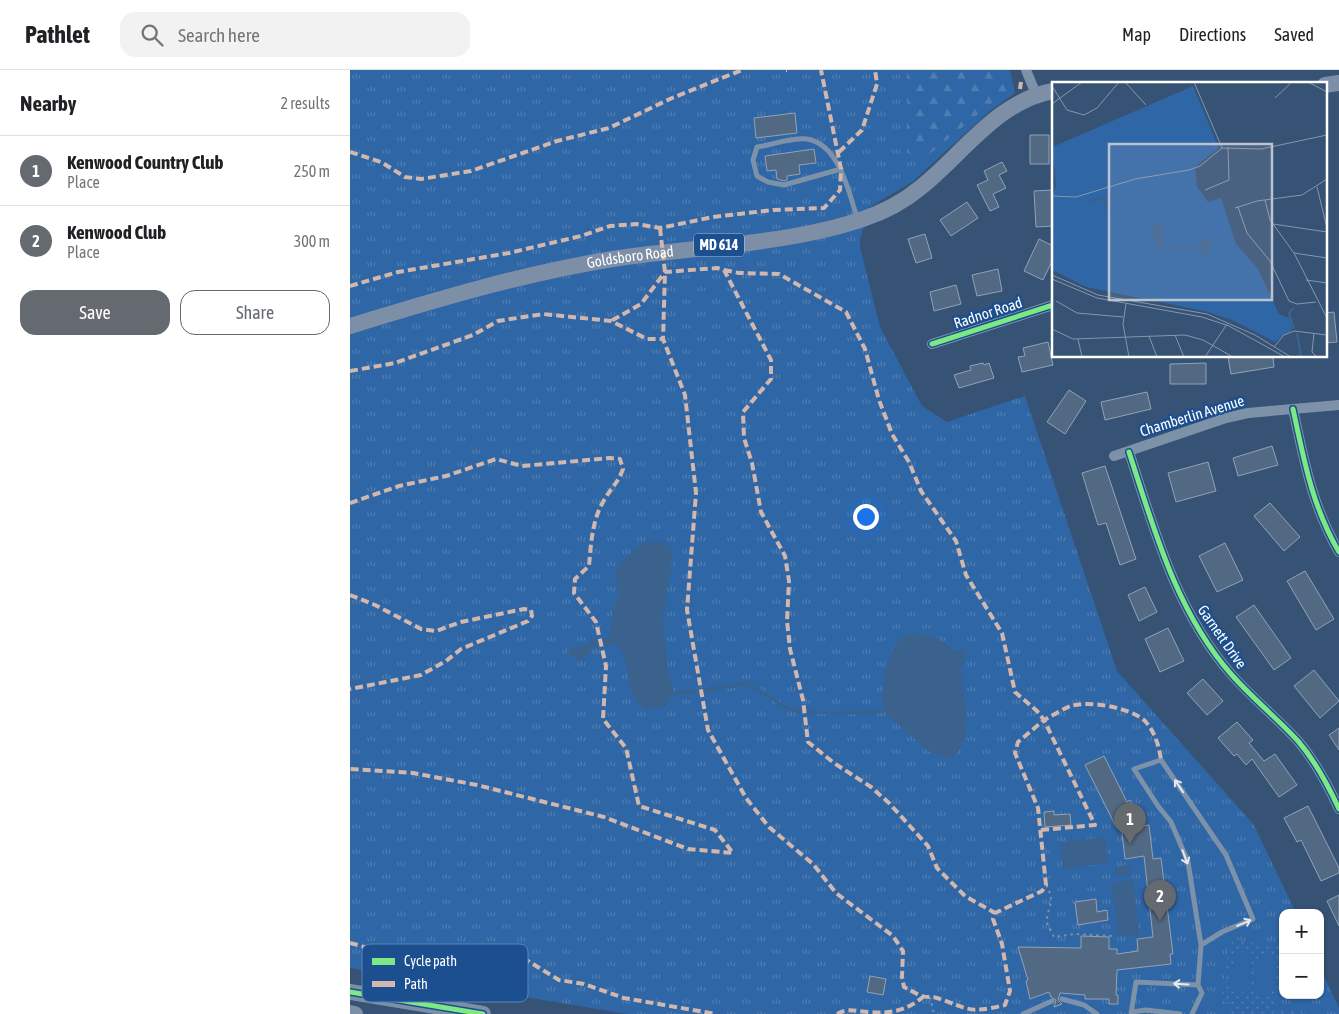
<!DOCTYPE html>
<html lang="en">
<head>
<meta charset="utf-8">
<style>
  :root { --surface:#fff; --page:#f2f2f2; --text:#202124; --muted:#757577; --line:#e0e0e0; --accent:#656970 }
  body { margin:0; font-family:"Asap Condensed",sans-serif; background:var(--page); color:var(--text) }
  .controls { position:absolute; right:15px; bottom:15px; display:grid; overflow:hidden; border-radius:10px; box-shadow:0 1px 4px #0004 }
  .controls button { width:45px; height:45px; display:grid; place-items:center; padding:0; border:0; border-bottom:1px solid var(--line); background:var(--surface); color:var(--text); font:25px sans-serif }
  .you { position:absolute; left:515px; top:446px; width:18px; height:18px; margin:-12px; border:4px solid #fff; border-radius:50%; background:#1a73e8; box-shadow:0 0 0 8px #1a73e833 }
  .badge { display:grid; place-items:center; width:32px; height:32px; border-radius:50%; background:var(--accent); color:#fff; font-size:16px; font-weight:700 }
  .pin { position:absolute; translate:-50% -41px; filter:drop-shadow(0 1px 2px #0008) }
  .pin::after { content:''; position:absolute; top:26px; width:18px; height:15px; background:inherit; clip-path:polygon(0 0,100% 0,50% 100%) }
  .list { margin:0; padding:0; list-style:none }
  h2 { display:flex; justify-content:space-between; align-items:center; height:65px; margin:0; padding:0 20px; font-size:21px }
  h2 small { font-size:16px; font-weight:400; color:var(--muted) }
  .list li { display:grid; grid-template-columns:32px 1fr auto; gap:15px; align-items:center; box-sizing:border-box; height:70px; padding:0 20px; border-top:1px solid var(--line) }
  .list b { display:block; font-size:19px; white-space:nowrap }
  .list p { margin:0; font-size:16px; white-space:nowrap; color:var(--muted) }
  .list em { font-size:16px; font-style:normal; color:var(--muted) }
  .actions { display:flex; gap:10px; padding:15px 20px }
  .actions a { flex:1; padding:11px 0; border:1px solid var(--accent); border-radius:15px; text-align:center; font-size:18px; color:var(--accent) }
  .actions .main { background:var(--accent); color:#fff }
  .icon { flex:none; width:28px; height:28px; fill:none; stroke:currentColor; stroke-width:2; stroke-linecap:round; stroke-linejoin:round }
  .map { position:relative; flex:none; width:989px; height:944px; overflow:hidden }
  header { display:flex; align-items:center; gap:30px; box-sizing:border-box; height:70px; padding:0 25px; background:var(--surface); border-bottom:1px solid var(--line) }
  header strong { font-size:24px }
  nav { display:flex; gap:28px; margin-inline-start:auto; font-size:18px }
  .search { width:350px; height:45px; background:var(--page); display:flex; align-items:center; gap:12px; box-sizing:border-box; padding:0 18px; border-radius:15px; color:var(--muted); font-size:19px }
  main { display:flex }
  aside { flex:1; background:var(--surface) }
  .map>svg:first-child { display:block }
  .grass { fill:url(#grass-tufts) }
  .forest { fill:url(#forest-firs) }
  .park { fill:url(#park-dots) }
  .pitch { fill:#2f66a5 }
  .water { fill:#3b618d }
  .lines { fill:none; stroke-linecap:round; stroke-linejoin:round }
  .stream { stroke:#3b618d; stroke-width:3 }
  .building { fill:#526984; stroke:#92a2b6 }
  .path { stroke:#7d92a8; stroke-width:2; stroke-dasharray:2.5 4; stroke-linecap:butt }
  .service { stroke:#7d92a8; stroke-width:5 }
  .minor { stroke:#7d92a8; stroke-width:10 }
  .primary { stroke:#7d8ea7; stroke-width:16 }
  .quiet { stroke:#d1b7ad; stroke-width:4; stroke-dasharray:8 4; stroke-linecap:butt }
  .cycleway-casing { stroke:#1b4f8f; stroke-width:8 }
  .cycleway { stroke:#7ce984; stroke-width:5 }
  .oneway { stroke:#e5e9ee }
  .labels { text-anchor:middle; stroke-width:4.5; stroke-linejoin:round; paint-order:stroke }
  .shield { fill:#1b4f8f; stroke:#bbcadd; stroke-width:1 }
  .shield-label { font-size:14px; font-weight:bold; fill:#fff }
  .street-label { font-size:15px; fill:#fff; stroke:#1b4f8f }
  .inset-river { fill:none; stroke:#3b618d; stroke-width:2.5 }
  .inset-road { fill:none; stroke:#8697ac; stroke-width:1 }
  .view { fill:#b9c2ce; fill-opacity:0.15; stroke:#b9c2ce; stroke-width:2.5 }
  .inset-edge { fill:none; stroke:#fff; stroke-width:2.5 }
  .key { fill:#1b4f8f; stroke:#5f84b1; stroke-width:1 }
  .key-label { font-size:14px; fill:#fff }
</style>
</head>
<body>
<header>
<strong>Pathlet</strong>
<div class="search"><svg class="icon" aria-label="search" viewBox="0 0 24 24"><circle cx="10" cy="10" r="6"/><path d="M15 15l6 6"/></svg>Search here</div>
<nav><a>Map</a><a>Directions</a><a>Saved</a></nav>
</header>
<main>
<aside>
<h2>Nearby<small>2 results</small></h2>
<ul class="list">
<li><span class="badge">1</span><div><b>Kenwood Country Club</b><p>Place</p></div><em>250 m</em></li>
<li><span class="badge">2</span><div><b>Kenwood Club</b><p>Place</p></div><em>300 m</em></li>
</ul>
<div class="actions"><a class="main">Save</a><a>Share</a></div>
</aside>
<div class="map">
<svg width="989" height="944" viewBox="0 0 989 944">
  <defs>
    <pattern id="grass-tufts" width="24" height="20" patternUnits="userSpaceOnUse" patternTransform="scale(1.25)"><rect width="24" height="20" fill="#2f66a5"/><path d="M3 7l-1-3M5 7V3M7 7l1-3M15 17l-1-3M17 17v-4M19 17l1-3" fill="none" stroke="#4e7db2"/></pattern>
    <pattern id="forest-firs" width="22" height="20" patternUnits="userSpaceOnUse" patternTransform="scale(1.25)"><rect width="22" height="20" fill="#2f66a5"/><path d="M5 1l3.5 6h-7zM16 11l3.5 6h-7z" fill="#4e7db2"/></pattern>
    <pattern id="park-dots" width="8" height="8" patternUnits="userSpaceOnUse" patternTransform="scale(1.25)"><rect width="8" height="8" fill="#2f66a5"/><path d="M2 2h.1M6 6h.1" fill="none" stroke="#4e7db2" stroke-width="1.8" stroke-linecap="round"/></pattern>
  </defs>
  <rect width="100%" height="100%" fill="#365274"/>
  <path class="grass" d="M0 0H660L665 23 640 41 562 112 518 138 510 170V177L530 257 572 336 597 352 675 326 767 601 904 755 946 843H933V925H970V897L989 938V944H277L0 898Z"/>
  <path class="forest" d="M557 0H655L660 18 576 87 557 83Z"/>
  <path class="park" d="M880 869 933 877 925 939 960 944H880L882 933 871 931Z"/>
  <path class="pitch" d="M885 881 903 884 897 923 879 920Z
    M909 884 927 887 921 927 903 924Z"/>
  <path class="water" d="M309 471 320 477 323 486 312 551 318 599 324 623 316 635C267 652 287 591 266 574L241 578 235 589 231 591 218 584 220 578 231 577 260 566 262 544 269 523 265 505 268 496 287 478 297 473Z
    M561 563 588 568 602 579 614 581C616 590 611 595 611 603 612 629 627 669 601 688L578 681 533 641C532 617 535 573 561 563Z
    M755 767 758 793 713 799 710 773Z
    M779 795 781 805 766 806 765 797Z
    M783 810 789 864 768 866 762 813Z"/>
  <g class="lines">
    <path class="stream" d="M324 623 387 616 391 613C410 616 422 631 439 639 450 644 518 643 533 641"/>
  </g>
  <path class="building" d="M445 43 447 63 406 68 404 48Z
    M680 65H699V94H680Z
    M464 79 466 93 449 95 450 104 437 106V110L434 111 427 109 426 100 417 101 415 86Z
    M652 92 657 101 649 105 656 118 643 124 649 137 640 141 627 115 638 110 634 101Z
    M703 120V156L686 157 684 121Z
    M617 132 628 148 601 166 590 150Z
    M575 164 582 188 566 193 558 169Z
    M689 169 703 176V189L693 210 674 201Z
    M648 199 652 221 627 226 622 205Z
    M606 215 611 234 584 241 580 222Z
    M984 242 987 272 975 273V243Z
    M698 272 703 295 672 302 668 287 675 286 673 278Z
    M923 286 924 297 881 304 878 287Z
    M633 293 634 295 639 293 644 308 609 318 604 305 621 300 620 296Z
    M856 293V314H820V294Z
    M719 320 736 331 715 364 697 352Z
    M797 322 801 339 755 350 751 332Z
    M922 376 928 395 888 406 883 388Z
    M858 392 866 421 826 432 818 403Z
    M755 396 786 489 770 495 756 453 748 455 732 403Z
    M920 433 950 467 934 481 904 446Z
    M875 473 893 510 867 522 849 486Z
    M955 501 984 549 966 560 937 511Z
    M795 517 807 542 789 551 778 525Z
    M904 535 941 588 924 600 886 547Z
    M818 558 834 591 810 602 795 569Z
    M964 600 989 631 970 648 944 616Z
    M853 609 873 631 857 645 837 623Z
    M887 652 903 670 899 673 914 691 925 684 947 715 929 727 902 689 896 695 887 684 884 686 868 668Z
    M989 658V680L979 665Z
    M754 686 777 732 780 730 793 756 799 755 803 789 811 788 823 884H820L821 894 767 900 766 925H768V934H759V929H735V925L710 923 708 930 712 934 704 937 706 930 701 927 699 922 680 929 676 911 678 910 668 877 731 878V866L759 867V879H767V884L788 881 787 869 803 867 794 786 775 789 771 755 766 757 735 695Z
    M958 736 989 798V803L971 811 951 770 947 772 934 748Z
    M704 741V745L720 744 721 755 695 757 694 742Z
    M989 825V856L977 831Z
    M746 829 747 842 757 840 758 850 728 855 725 832Z
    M520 906 536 909 533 925 517 922Z"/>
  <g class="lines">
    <path class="path" d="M696 815C707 833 696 838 697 852 698 856 702 863 704 867L725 864 764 866
      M580 927 584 944"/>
    <path class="service" d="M491 99 434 115 418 112 407 106 403 90 407 77C422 75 442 67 457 69 489 74 499 122 507 148
      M848 915 851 875 838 792 821 752 808 736 784 699 811 690 876 785 903 849 872 862 851 875
      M712 929 734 935 747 944
      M782 942 796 940 830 944
      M673 944 702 931
      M781 944 786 912 848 915 852 923 842 944"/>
    <path class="minor" d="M676 0 686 24
      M582 274 703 235
      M943 339C954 390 962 436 989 482
      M779 382C804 459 826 541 881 604 902 628 927 648 948 671 966 692 978 715 989 739
      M764 386 876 348 898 343 989 335"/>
    <g class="primary">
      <path d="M975 15 989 13"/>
      <path id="s1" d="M0 256C88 229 178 202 269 188 346 177 440 174 513 149 534 142 553 132 570 118 612 85 647 31 703 21"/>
      <path d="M0 922 133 944"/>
      <path d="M0 943 5 944"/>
    </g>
    <path class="quiet" d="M436 0H437
      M670 19 671 12
      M0 82 31 92 55 107 71 109 121 101 207 71 259 58 322 28 392 0
      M489 82 512 60 527 14 525 0
      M310 158 315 202 313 269
      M374 200 389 203 429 204 496 242 515 279 529 330 542 364 559 392 571 421 606 471 616 505 652 563 665 622 687 641 694 650 668 672 665 683 688 738 696 815 692 821 645 843
      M0 216 48 202 159 183 231 166 260 156 286 154 310 158 363 147 423 140 474 138 490 120 491 99 471 0
      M0 301 45 293 123 265 148 251 193 244 261 251 297 269H313L335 325 346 423 337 540 358 660 396 728 419 757 463 794 486 823 543 866 553 881 552 907 554 917C560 920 566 924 572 926 577 928 582 926 587 928 620 939 617 944 655 935L660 921 652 874 643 849 645 843 615 826 587 798 578 776 539 733 521 717 484 693 458 672 453 630 440 579 437 551 439 511 435 486 411 442 402 393 394 368 393 342 421 309V290L374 200 367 198 315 202 291 234 261 251
      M0 433 49 416 96 406 146 389 172 396 260 388 270 389 273 399C268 413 260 419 253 432 242 451 241 474 239 496L225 509 224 523 246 552 256 596 253 649 276 678 289 736 365 760 383 783 338 779 254 747 127 715 63 703 0 699
      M0 525 25 535 71 559 86 561 111 552 174 539 181 540 182 546 178 551 111 579 96 591 71 605 0 619
      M691 760 745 755 694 650C702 646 712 639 721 636 739 630 781 638 795 651 805 662 809 676 811 690
      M0 873C46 884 94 914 143 908L150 900 154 886 178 891 209 910 234 914 274 928 366 944
      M487 944C498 938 505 941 518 942 540 944 556 941 573 927"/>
    <g class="cycleway-casing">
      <path id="cycleway" d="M582 274 703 235
        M943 339C954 390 962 436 989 482
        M779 382C804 459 826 541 881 604 902 628 927 648 948 671 966 692 978 715 989 739
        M0 922 133 944"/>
    </g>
    <use href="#cycleway" class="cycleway"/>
  </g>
  <defs><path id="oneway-shaft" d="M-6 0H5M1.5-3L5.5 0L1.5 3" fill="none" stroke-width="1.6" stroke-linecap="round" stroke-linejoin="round" transform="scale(1.25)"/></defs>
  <g class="oneway">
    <use href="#oneway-shaft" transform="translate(829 716) rotate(-124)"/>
    <use href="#oneway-shaft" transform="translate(835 787) rotate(70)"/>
    <use href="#oneway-shaft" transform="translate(894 853) rotate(-23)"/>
    <use href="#oneway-shaft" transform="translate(831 914) rotate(-177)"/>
  </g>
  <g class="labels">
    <rect class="shield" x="344" y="163.5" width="50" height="23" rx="4"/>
    <g class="shield-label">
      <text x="369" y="180">MD 614</text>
    </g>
    <g class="street-label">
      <text dy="5" stroke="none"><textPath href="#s1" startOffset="289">Goldsboro Road</textPath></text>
      <text transform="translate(638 243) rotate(-18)" y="5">Radnor Road</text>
      <text transform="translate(842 346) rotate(-17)" y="5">Chamberlin Avenue</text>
      <text transform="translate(872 567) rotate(55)" y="5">Garnett Drive</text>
    </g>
  </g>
  <g transform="translate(702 12)">
    <rect width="275" height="275" fill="#365274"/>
    <path d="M141 4 167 66 143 85 145 105 156 120 169 116 184 162 206 187 227 232 239 237 240 248 223 260 180 238 152 229 34 205 0 188V115L4 104 0 65Z" fill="#2f66a5"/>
    <path d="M151 30 166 65 152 77 149 76Z" fill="#2f66a5"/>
    <path d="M202 206 211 207 210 217 219 219 218 229 201 226Z" fill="#2f66a5"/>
    <path d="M106 140 111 143V165L108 168 101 157 93 159 100 156 101 145ZM148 156 159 158 156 176 145 168Z" fill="#3b618d"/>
    <path class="inset-river" d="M38 120 52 116 55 121 53 128M111 165 122 163 130 168H145M241 226 237 232 242 247M245 251 249 275"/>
    <path class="inset-road" d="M73 0 94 23M142 0 170 66M256 0 275 10M0 4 15 28 32 33 45 26 67 0M223 16 240 0M0 22 30 0M265 105 275 146M153 108 177 98 176 65M0 114 24 115 83 97 137 88 148 84 170 66 209 67 275 53M213 118 218 138 242 171 275 236M186 125 195 151 218 179 237 219 245 222 264 220M183 126 205 119 250 113 275 97M221 142 275 150M242 171 275 176M0 193 46 213 155 232 203 253 239 275M0 197 45 216 150 235 177 244 233 275M254 198 275 201M4 219 25 231 71 235M74 222 71 242 77 275M0 247 21 257 133 253 151 258 181 275M262 251 260 270 265 275M123 253 132 275M97 254 105 275M26 257 30 275M222 265 232 253 242 249 275 253M153 275 175 242"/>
    <path class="view" d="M57 62H220V218H57Z"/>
    <rect width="275" height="275" class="inset-edge"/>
  </g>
  <rect x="12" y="874" width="166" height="58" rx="8" class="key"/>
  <rect x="22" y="888" width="23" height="7" fill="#7ce984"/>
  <rect x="22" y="911" width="23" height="6" fill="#d1b7ad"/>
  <g class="key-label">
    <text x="54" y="896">Cycle path</text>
    <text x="54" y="919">Path</text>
  </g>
</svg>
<div class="controls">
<button>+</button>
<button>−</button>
</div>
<div class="you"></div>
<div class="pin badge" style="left:780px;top:774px">1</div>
<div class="pin badge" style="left:810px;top:851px">2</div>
</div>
</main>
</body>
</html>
